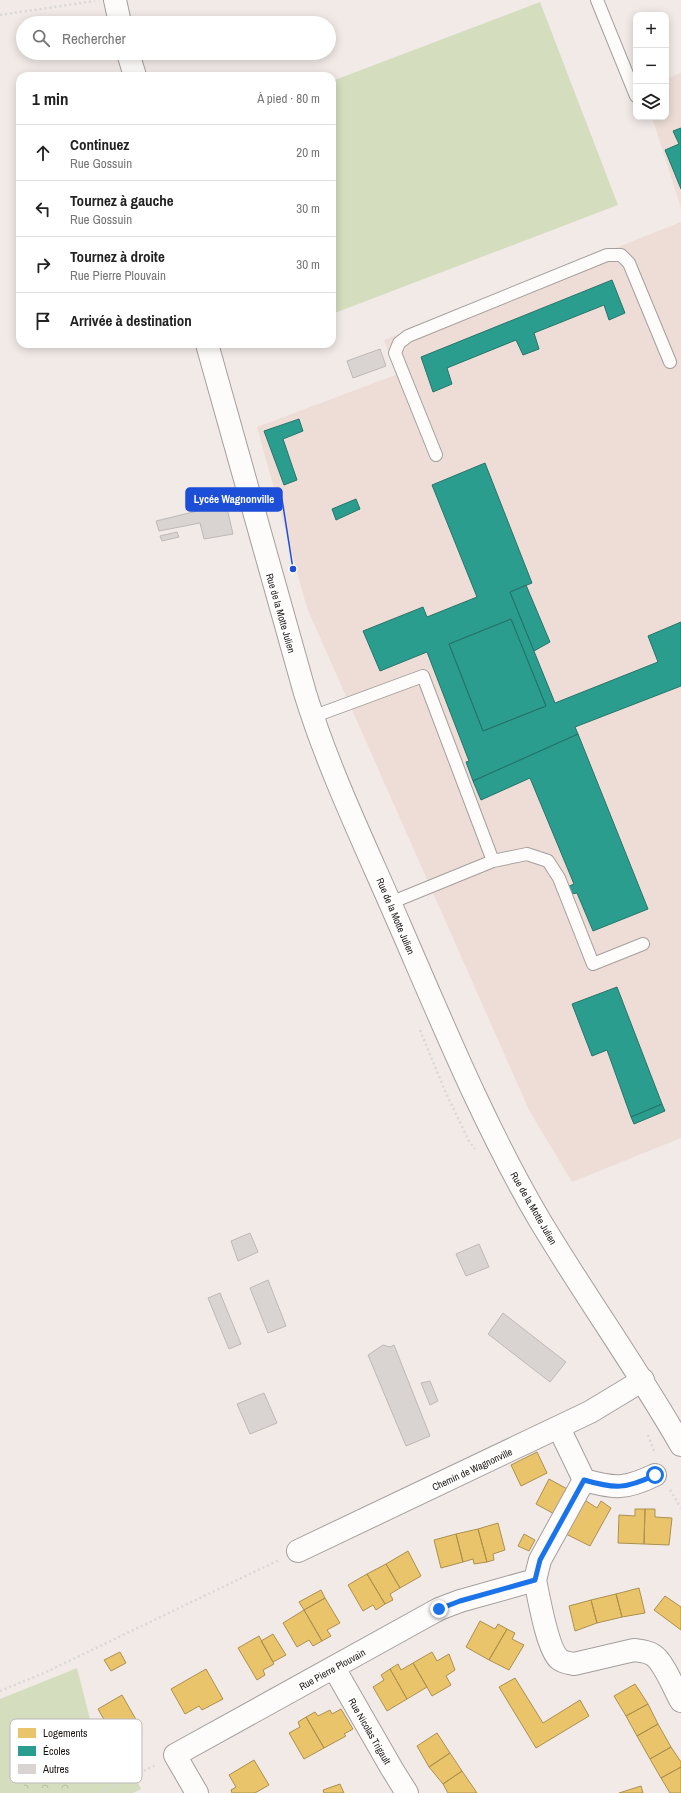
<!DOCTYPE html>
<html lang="fr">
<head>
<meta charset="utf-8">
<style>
  :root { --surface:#fff; --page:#f2f2f2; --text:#222; --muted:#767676; --line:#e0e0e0 }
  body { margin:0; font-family:"Archivo Narrow",sans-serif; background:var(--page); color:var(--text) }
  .controls { position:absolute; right:12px; top:12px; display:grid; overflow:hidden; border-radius:8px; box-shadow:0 2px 10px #0003 }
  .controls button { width:36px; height:36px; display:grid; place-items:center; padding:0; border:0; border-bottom:1px solid var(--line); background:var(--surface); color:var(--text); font:20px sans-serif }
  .stop { position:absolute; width:12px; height:12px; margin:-9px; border:3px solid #1a73e8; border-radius:50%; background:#fff }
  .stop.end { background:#1a73e8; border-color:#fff; box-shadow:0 1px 4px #0008 }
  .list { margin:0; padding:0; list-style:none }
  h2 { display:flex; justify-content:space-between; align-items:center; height:52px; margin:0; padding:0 16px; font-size:17px }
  h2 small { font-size:13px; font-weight:400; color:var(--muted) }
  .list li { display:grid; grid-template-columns:26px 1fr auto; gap:12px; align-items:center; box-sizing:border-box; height:56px; padding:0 16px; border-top:1px solid var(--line) }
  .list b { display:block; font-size:15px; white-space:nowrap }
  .list p { margin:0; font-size:13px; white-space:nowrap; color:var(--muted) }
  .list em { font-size:13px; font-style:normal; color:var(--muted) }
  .icon { flex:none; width:22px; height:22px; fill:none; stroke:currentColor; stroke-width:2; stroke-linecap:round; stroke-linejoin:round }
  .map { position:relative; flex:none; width:681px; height:1793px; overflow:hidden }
  .search { position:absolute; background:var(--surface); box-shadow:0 2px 10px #0003; left:16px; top:16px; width:320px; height:44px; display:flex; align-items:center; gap:10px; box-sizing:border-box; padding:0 14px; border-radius:22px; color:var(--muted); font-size:15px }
  .panel { position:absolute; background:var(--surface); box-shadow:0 2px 10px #0003; left:16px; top:72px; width:320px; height:276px; border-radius:12px }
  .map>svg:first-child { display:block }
  .built { fill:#edddd6 }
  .green { fill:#d4debe }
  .park { fill:url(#park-crowns) }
  .homes { fill:#e9c46a; stroke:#ac9050 }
  .schools { fill:#2a9d8f; stroke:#26756a; fill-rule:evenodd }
  .building { fill:#d9d3d1; stroke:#beb8b6 }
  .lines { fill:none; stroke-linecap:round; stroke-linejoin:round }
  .lane-casing { stroke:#a49f9d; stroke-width:14 }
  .street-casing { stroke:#a49f9d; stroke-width:24 }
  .secondary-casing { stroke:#a49f9d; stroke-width:24 }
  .path { stroke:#dad7d7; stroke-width:2.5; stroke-dasharray:2 3; stroke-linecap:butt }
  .lane { stroke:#fdfcfb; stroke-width:12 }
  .street { stroke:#fdfcfb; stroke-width:22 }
  .secondary { stroke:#fdfcfb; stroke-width:22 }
  .route { stroke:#1a73e8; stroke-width:5 }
  .labels { text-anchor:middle; stroke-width:4; stroke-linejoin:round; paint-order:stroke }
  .street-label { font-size:10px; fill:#1d1715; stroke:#fff }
  .key { fill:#fff; stroke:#bbb9b9; stroke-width:1 }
  .key-label { font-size:11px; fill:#1d1715 }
  .leader { fill:none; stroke:#1d4ed8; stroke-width:1.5 }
  .callout-dot { fill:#1d4ed8; stroke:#fff; stroke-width:1.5 }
  .callout { fill:#1d4ed8; stroke:#1d4ed8; stroke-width:1.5 }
  .callout-label { font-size:11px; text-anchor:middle; font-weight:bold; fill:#fff }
</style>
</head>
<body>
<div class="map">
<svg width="681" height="1793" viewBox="0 0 681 1793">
  <defs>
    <pattern id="park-crowns" width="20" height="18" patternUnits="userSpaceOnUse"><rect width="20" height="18" fill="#d4debe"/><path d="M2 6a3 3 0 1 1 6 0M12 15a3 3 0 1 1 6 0" fill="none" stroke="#b6bea2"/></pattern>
  </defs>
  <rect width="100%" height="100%" fill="#f2eae7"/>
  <path class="built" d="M681 73V208L652 117H666V79Z
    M681 222V1138L572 1182 529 1110 307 608 257 427 398 374 384 340Z"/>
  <path class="green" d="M540 2 618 205 332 314V81Z
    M77 1668 104 1774 129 1763 141 1789 133 1793H0V1699Z"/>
  <path class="park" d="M63 1728 82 1793H26L11 1743Z"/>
  <path class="homes" d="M537 1452 547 1473 521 1486 511 1465Z
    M549 1479 569 1490 556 1515 536 1504Z
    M583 1499 597 1508 601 1501 611 1508 590 1546 564 1533Z
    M635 1509H645L644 1544 618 1543 619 1515 635 1516Z
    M645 1509H655V1517L672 1518 669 1545 644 1544Z
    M498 1523 505 1550 493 1554 494 1560 487 1562 478 1529Z
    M478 1529 487 1562 474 1564 473 1559 463 1562 456 1534Z
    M456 1534 463 1562 441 1568 434 1540Z
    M524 1534 535 1540 529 1551 518 1546Z
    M408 1551 421 1576 400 1588 386 1564Z
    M386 1564 400 1588 390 1594 393 1600 385 1604 367 1574Z
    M367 1574 385 1604 376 1610 373 1605 363 1611 348 1585Z
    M639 1588 645 1613 622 1617 616 1594Z
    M321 1590 325 1598 304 1610 299 1602Z
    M616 1594 622 1617 597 1623 591 1600Z
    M665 1596 681 1607V1630L654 1610Z
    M325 1598 340 1623 327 1630 331 1636 322 1641 304 1610Z
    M591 1600 597 1623 575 1631 569 1606Z
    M304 1610 322 1641 313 1646 309 1640 297 1647 283 1623Z
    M480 1621 495 1629 498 1624 507 1629 489 1660 466 1647Z
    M507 1629 515 1633 512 1639 524 1645 509 1670 489 1660Z
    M273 1634 286 1655 273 1662 261 1641Z
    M259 1636 274 1664 263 1670 265 1675 257 1680 238 1648Z
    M120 1652 126 1663 111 1671 104 1660Z
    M432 1652 437 1661 449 1654 455 1670 446 1676 451 1685 432 1696 413 1663Z
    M413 1663 427 1687 407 1699 390 1669 398 1664 401 1670Z
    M206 1669 223 1699 202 1710 199 1706 185 1714 171 1689Z
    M390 1669 407 1699 387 1711 373 1687 384 1680 381 1675Z
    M515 1678 543 1723 580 1700 589 1716 536 1748 499 1687Z
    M635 1684 648 1704 626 1716 614 1696Z
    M122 1695 142 1730 129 1739 131 1743 121 1749 98 1709Z
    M648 1704 658 1724 637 1736 626 1716Z
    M341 1709 353 1729 344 1734 346 1736 324 1748 306 1717 315 1712 318 1716 330 1710 332 1714Z
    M306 1717 324 1748 304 1759 289 1733 300 1727 298 1722Z
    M658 1724 671 1747 650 1759 637 1736Z
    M437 1733 450 1753 429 1767 417 1746Z
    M671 1747 681 1762V1767L661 1778 650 1759Z
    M450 1753 462 1771 443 1784 429 1767Z
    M254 1760 269 1785 255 1793H232L231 1790 236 1787 229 1775Z
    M681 1767V1793H670L661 1778Z
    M462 1771 477 1793H448L443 1784Z
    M340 1784 344 1793H324L323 1790Z
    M641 1786 643 1793H619Z"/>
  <path class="schools" d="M681 128V189L665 150 679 144 673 131Z
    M612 280 625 313 609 320 604 305 534 333 539 349 523 355 516 340 447 368 452 384 433 392 421 357Z
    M299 419 303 431 283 439 297 480 284 485 264 431Z
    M485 463 532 583 510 592 555 703 658 662 648 636 681 622V686L575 727 578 734 473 781 466 762 469 761 427 652 380 671 363 631 423 607 427 617 477 597 432 485ZM511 619 546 706 483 731 449 644Z
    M356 499 360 509 336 520 332 509Z
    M526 585 550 642 534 651 510 592Z
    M511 619 546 706 483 731 449 644Z
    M578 734 648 909 593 931 577 893 571 894 567 887 574 884 530 778 481 800 473 781Z
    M617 987 662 1104 631 1117 607 1050 592 1056 572 1004Z
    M662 1104 665 1111 634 1124 631 1117Z"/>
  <path class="building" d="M380 349 386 366 353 378 347 361Z
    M226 504 233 534 204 539 200 523 159 531 156 521Z
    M177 532 179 537 162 541 160 536Z
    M250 1233 258 1252 238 1261 231 1241Z
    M479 1244 489 1267 466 1276 456 1254Z
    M268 1280 286 1326 268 1333 250 1288Z
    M220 1293 241 1344 229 1349 208 1298Z
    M503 1313 566 1362 550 1382 488 1334Z
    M383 1345 390 1347 394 1345 430 1436 406 1446 368 1355Z
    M430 1381 438 1401 430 1405 421 1383Z
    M264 1393 277 1423 250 1434 237 1404Z"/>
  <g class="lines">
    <g class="lane-casing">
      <path id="lane" d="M597 0 636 96
        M436 455 395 353 399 343 408 336 607 255H621L629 263 670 362
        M312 717 423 676 493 861 390 903
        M493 861 527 854 548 861 559 878 593 964 643 944"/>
    </g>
    <g class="street-casing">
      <path id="street" d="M559 1428 584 1480C615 1489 626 1489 655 1475
        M584 1480 540 1560 535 1580C539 1598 547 1648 559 1659 564 1663 569 1663 574 1664L634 1650C641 1651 647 1651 653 1655 664 1662 674 1689 681 1701
        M298 1551 590 1412 643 1380
        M334 1668 392 1769 407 1793
        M197 1793 175 1755 439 1609 460 1601 535 1580"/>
    </g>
    <g class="secondary-casing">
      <path id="secondary" d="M115 0 120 23
        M128 53 135 76
        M207 344 305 693C330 774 368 851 401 928 444 1027 485 1127 539 1219 585 1296 637 1368 681 1445"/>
    </g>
    <path class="path" d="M0 15 95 1
      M420 1030 445 1091 469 1141 475 1149
      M648 1435 655 1454
      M670 1490 681 1508
      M0 1691 44 1673 279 1560
      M99 1793 156 1765"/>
    <use href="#lane" class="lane"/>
    <use href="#street" class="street"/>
    <use href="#secondary" class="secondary"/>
  </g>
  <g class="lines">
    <path class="route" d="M439 1609 460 1601 535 1580 540 1560 584 1480C615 1489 626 1489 655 1475"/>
  </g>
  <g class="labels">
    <g class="street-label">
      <text transform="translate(281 613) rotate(74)" y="4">Rue de la Motte Julien</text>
      <text transform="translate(396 916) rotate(67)" y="4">Rue de la Motte Julien</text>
      <text transform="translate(534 1208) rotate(60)" y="4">Rue de la Motte Julien</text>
      <text transform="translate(472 1469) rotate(-25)" y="4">Chemin de Wagnonville</text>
      <text transform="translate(332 1669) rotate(-29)" y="4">Rue Pierre Plouvain</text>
      <text transform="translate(370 1731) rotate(60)" y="4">Rue Nicolas Trigault</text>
    </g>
  </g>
  <rect x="10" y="1719" width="132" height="64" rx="6" class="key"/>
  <rect x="18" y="1728" width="18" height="10" fill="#e9c46a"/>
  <rect x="18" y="1746" width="18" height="10" fill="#2a9d8f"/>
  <rect x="18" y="1764" width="18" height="10" fill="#d9d3d1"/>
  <g class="key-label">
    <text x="43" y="1737">Logements</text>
    <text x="43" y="1755">Écoles</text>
    <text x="43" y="1773">Autres</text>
  </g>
  <path class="leader" d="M293 569L282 499"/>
  <circle class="callout-dot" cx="293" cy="569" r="4"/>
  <rect class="callout" x="186" y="488" width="96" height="23" rx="4"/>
  <g class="callout-label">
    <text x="234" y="503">Lycée Wagnonville</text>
  </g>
</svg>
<div class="controls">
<button>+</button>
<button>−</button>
<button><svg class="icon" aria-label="layers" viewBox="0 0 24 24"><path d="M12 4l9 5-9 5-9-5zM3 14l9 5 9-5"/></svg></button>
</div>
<div class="stop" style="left:655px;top:1475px"></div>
<div class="stop end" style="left:439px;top:1609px"></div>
<div class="search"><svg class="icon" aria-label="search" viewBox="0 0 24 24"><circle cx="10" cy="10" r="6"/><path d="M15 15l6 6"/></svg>Rechercher</div>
<section class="panel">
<h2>1 min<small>À pied · 80 m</small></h2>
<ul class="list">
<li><svg class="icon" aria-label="ahead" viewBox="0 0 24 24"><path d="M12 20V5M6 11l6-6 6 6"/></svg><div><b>Continuez</b><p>Rue Gossuin</p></div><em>20 m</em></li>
<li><svg class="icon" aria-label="left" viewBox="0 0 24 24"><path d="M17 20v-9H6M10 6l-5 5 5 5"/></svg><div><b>Tournez à gauche</b><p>Rue Gossuin</p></div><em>30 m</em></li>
<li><svg class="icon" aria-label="right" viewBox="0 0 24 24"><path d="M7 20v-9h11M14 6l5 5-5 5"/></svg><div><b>Tournez à droite</b><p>Rue Pierre Plouvain</p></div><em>30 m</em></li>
<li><svg class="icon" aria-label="arrive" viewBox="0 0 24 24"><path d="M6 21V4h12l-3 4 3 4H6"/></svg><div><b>Arrivée à destination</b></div></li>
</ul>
</section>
</div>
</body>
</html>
